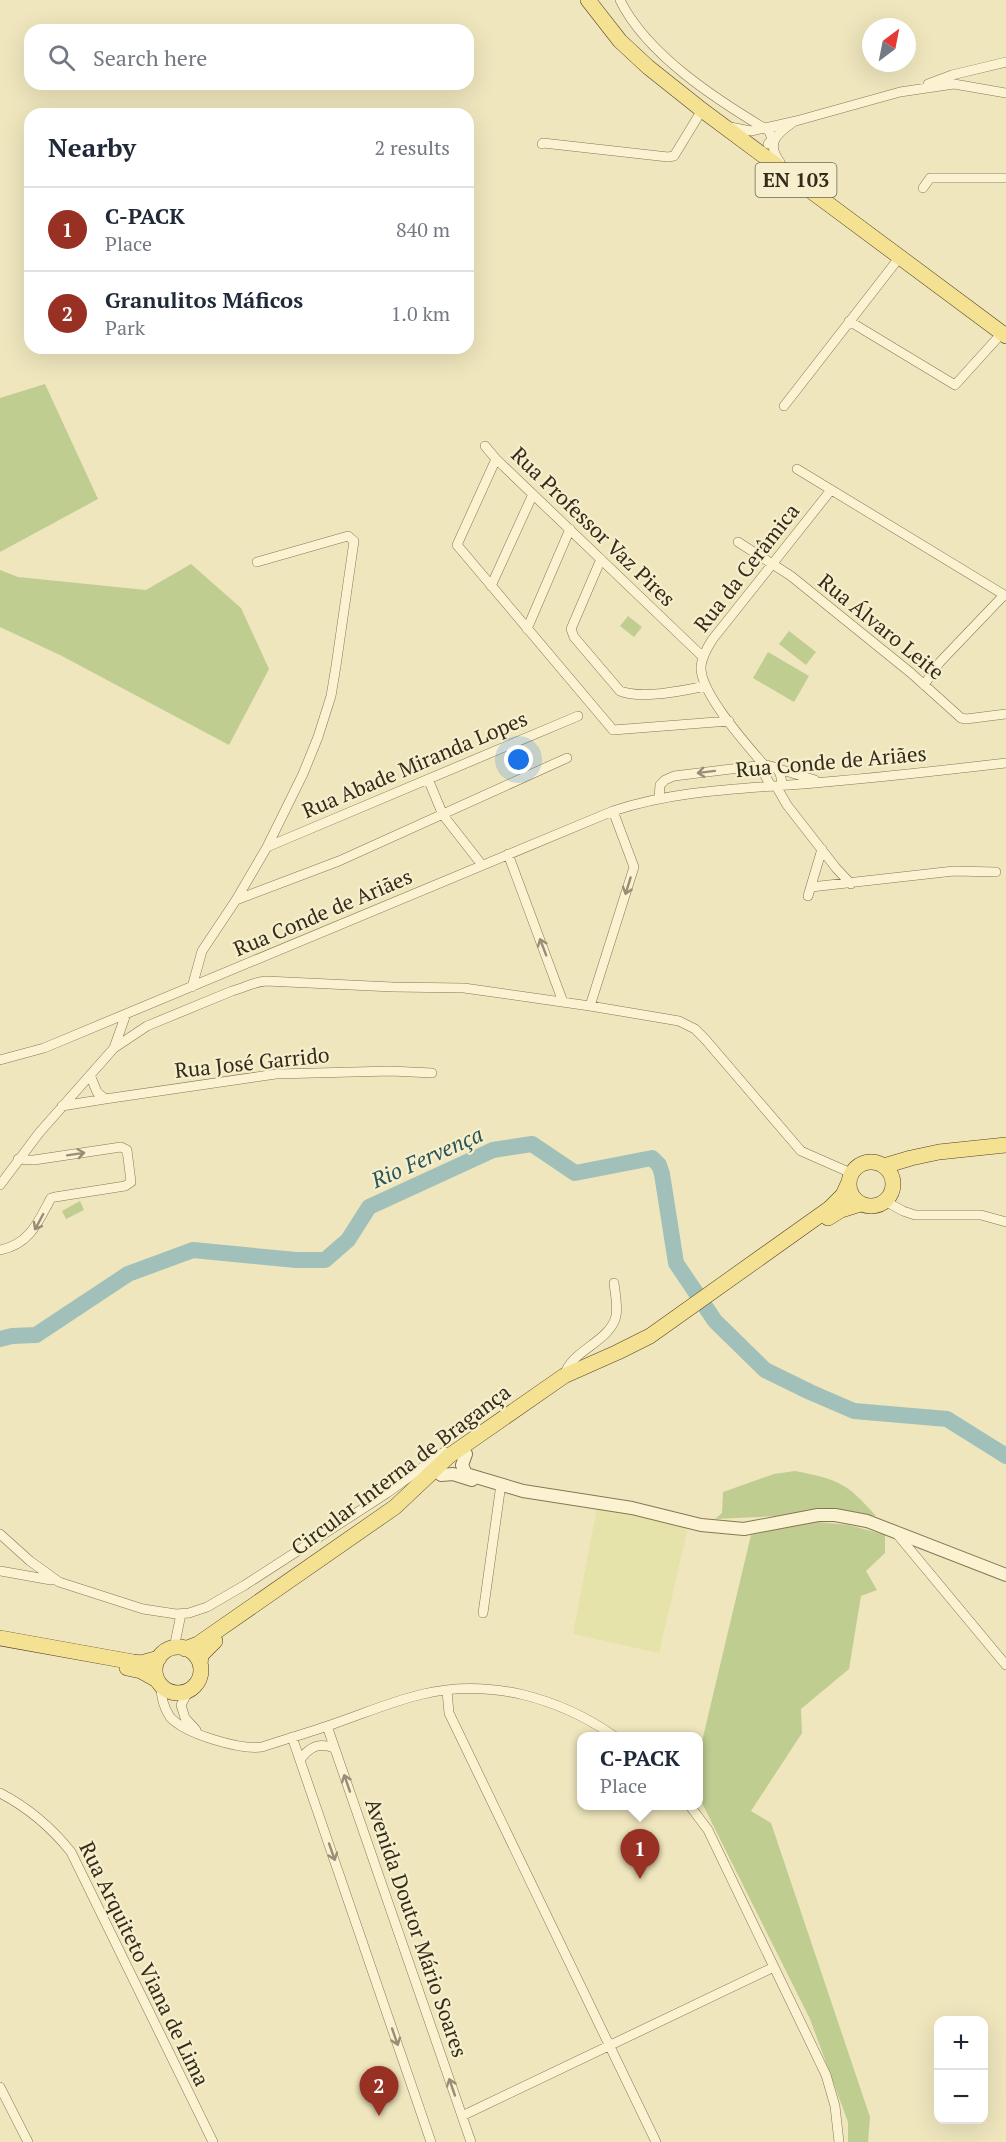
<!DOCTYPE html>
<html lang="en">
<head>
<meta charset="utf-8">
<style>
  :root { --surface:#fff; --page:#f2f2f3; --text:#1f2937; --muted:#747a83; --line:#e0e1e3; --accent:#983124 }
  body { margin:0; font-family:"PT Serif",serif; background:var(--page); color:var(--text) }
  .controls { position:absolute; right:18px; bottom:18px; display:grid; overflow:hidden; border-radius:12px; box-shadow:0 6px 24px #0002 }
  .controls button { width:54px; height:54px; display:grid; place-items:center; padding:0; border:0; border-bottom:2px solid var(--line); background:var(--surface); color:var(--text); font:30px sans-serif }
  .compass { position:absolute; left:862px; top:18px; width:54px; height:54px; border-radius:50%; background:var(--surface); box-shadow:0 6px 24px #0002; rotate:32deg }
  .you { position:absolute; left:519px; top:760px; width:21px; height:21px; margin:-15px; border:4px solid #fff; border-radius:50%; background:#1a73e8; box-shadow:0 0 0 9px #1a73e833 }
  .badge { display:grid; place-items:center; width:39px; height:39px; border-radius:50%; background:var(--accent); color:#fff; font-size:20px; font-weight:700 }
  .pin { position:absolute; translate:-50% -50px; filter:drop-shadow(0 2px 3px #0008) }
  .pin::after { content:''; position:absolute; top:32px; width:21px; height:18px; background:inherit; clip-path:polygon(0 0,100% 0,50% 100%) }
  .popup { position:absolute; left:577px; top:1732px; width:126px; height:78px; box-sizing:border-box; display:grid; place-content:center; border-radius:12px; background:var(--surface); filter:drop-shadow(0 2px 4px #0005); font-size:20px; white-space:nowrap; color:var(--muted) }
  .popup b { font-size:22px; color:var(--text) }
  .popup::after { content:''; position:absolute; left:50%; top:100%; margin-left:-12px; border:12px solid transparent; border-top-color:var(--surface) }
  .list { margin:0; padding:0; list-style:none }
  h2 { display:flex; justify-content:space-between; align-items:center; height:78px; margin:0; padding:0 24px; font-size:26px }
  h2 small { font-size:20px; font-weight:400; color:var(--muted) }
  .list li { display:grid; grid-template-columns:39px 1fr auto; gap:18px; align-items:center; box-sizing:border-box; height:84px; padding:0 24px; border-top:2px solid var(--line) }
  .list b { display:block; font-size:22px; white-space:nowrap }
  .list p { margin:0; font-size:20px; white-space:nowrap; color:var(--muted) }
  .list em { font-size:20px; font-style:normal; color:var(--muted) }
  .icon { flex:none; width:33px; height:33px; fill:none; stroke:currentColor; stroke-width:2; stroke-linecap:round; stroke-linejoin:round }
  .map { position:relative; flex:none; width:1006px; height:2142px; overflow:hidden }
  .search { position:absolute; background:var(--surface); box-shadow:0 6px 24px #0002; left:24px; top:24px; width:450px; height:66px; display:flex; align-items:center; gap:15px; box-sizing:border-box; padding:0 21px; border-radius:18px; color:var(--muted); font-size:22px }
  .panel { position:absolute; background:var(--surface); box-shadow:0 6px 24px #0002; left:24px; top:108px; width:450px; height:246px; border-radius:18px }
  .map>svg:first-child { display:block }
  .farmland { fill:#e5e2aa }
  .green { fill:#bfcd91 }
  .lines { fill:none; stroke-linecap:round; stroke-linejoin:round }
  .river { stroke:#a1c0ba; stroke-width:16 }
  .minor-casing { stroke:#877656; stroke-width:10 }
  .tertiary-casing { stroke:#877656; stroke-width:14 }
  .primary-casing { stroke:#54432b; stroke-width:16 }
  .minor { stroke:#faf2d0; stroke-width:9 }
  .tertiary { stroke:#faf2d0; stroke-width:12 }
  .primary { stroke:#f5e192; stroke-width:15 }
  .oneway { stroke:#988e76 }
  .labels { text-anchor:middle; stroke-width:4.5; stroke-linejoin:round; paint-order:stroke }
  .shield { fill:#f6efcd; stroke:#706650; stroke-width:1.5 }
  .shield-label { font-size:20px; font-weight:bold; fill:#362b1b }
  .street-label { font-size:21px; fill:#362b1b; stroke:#f6efcd }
  .water-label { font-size:22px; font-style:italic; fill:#2a5456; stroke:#f6efcd }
</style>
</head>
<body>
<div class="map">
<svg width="1006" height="2142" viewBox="0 0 1006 2142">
  <rect width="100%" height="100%" fill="#efe6bd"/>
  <path class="farmland" d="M597 1507 688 1527 659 1653 573 1634Z"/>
  <path class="green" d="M45 384 98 499 0 552V398Z
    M191 564 241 608 269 669 229 745 60 655 0 627V570L18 577 146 590Z
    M628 616 642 627 634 637 620 626Z
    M789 631 816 652 806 665 779 644Z
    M768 652 809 676 794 702 753 678Z
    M80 1201 84 1210 66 1219 62 1211Z
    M795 1471C839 1480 846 1482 876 1516L820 1509 781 1516 715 1519 722 1513 723 1492 774 1474Z
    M818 1522 849 1525 885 1535V1553L866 1571 877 1590 861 1596 849 1669 801 1709 802 1733 751 1811 771 1823 870 2117 868 2142H848V2122L810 2019 699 1797V1754L751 1535 798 1524Z"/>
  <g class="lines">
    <path class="river" d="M0 1339 12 1336 36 1335 128 1274 193 1250 296 1260H325L348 1240 369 1207 493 1150 532 1144 575 1173 652 1158 659 1165 662 1174 676 1263 715 1321 765 1370 810 1392 854 1411 947 1419 1006 1456"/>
    <g class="minor-casing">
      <path id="minor" d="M620 0C647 55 717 100 769 131L772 139 768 144
        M928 84 952 75 1006 62
        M730 127 751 131 796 121 900 92 954 84 1006 93
        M542 144 543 143 668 157 674 156 702 110
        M780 162C766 144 776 134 792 123
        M923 188 930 178H1006
        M849 321 955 385 1002 333
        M784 406 899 258
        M485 446 496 459 703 657
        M496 459 457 545 613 730 729 721
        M797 469 1006 596
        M738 542 791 576 911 673 961 718 966 719 1006 714
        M601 559 571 629 574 637 620 691C640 699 683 691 705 686
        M491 586 533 494
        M527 629 570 529
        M924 685 940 662 1004 595
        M764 765C747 745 699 692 701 666 702 657 707 648 712 640L831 490
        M764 765 763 772 771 786
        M779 769 815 780
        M428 779 443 815 482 865
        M776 786 787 805 836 868 851 884
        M659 798 660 785 665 780 674 776 764 765C779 766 781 772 782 785
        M267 847 578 716
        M508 854 563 1002
        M811 887 954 871 996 872
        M808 896 822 849
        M236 900 339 861 567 758
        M192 987 202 951 236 900 267 847 303 774 318 737 331 696 336 666 354 541 348 536 257 562
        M590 1006 634 867 613 811
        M114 1048 126 1014
        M0 1060 44 1048 613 811C682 788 753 789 825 782 885 777 946 770 1006 763
        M90 1075 97 1092 105 1099 276 1074 391 1071 432 1073
        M62 1106 105 1099
        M0 1185 39 1133 114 1048 147 1026 232 991C244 988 253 982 266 981L393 987 464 988 590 1006 679 1021 695 1029 705 1039 801 1151 851 1173
        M885 1201 903 1211 915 1215H981L1006 1222
        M0 1250C30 1244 38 1222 51 1198L55 1197 125 1186 131 1182 127 1150 121 1147 34 1160 18 1159
        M564 1376C571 1350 610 1342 616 1316 618 1306 615 1293 614 1283
        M0 1534 30 1561 59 1582 143 1609 176 1614 189 1613 207 1607 245 1585 387 1493 441 1454 444 1452 452 1453
        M897 1534 1006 1665
        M0 1571 51 1580
        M483 1613 501 1484
        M174 1648 181 1614
        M161 1686C161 1696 164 1708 170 1717 185 1734 240 1750 262 1747 286 1739 311 1732 336 1723 365 1713 393 1701 423 1694 490 1678 559 1698 614 1736
        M189 1690 181 1705 185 1718 196 1730
        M447 1691 449 1713 656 2142
        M327 1726 471 2142
        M292 1737 431 2142
        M300 1760C309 1747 319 1742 334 1748
        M0 1793C29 1808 51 1827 71 1852L213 2142
        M690 1806 708 1830 826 2075 835 2106 839 2142
        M0 2087 28 2142
        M462 2116 774 1967"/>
    </g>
    <g class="tertiary-casing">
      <path id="tertiary" d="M466 1454 462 1465 466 1474 523 1491 632 1508 701 1525 744 1529 818 1515H835L867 1521 1006 1575
        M441 1475 453 1474 472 1480"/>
    </g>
    <g class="primary-casing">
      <path id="primary" d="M588 0 620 41 648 67 702 110 1006 336
        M849 1184a22 22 0 1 1 44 0a22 22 0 1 1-44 0Z
        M884 1166 911 1158 939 1152 1006 1145
        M828 1218 841 1210 860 1204
        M0 1638 133 1662 141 1663 159 1658
        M155 1670a23 23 0 1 1 46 0a23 23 0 1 1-46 0Z
        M185 1649 198 1644 395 1507 449 1456 564 1376 618 1352 650 1336 830 1208 843 1195 848 1184
        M200 1664 201 1655 215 1641
        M127 1668 141 1671 157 1680"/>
    </g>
    <use href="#minor" class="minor"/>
    <use href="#tertiary" class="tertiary"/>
    <use href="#primary" class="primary"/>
  </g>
  <defs><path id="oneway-shaft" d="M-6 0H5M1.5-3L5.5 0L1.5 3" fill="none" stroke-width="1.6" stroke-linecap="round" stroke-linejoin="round" transform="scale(1.5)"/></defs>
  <g class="oneway">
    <use href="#oneway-shaft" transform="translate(706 772) rotate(173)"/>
    <use href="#oneway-shaft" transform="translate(628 886) rotate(107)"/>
    <use href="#oneway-shaft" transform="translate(543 947) rotate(-111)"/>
    <use href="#oneway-shaft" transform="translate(76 1154) rotate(-9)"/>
    <use href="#oneway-shaft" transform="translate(39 1222) rotate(118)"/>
    <use href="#oneway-shaft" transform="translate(347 1783) rotate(-109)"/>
    <use href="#oneway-shaft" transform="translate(332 1852) rotate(71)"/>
    <use href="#oneway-shaft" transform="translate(395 2037) rotate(71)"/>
    <use href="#oneway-shaft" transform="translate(452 2087) rotate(-109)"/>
  </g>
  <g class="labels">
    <rect class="shield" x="755.5" y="163" width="81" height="34" rx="4.5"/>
    <g class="shield-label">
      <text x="796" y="187">EN 103</text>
    </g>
    <g class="street-label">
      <text transform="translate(593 527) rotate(44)" y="7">Rua Professor Vaz Pires</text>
      <text transform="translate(747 568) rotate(-52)" y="7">Rua da Cerâmica</text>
      <text transform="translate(881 627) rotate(39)" y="7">Rua Álvaro Leite</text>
      <text transform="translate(831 762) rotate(-5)" y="7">Rua Conde de Ariães</text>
      <text transform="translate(415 765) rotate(-23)" y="7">Rua Abade Miranda Lopes</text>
      <text transform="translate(323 913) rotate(-23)" y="7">Rua Conde de Ariães</text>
      <text transform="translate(252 1063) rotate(-6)" y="7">Rua José Garrido</text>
      <text transform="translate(401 1470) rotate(-37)" y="7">Circular Interna de Bragança</text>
      <text transform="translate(416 1928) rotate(71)" y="7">Avenida Doutor Mário Soares</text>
      <text transform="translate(144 1964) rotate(64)" y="7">Rua Arquiteto Viana de Lima</text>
    </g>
    <g class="water-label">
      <text transform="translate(427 1157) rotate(-24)" y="8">Rio Fervença</text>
    </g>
  </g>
</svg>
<div class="controls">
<button>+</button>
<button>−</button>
</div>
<svg class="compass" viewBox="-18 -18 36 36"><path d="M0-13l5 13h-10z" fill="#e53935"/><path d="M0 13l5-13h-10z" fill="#747a83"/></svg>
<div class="you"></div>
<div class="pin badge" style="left:640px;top:1879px">1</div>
<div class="popup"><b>C-PACK</b>Place</div>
<div class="pin badge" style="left:379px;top:2116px">2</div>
<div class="search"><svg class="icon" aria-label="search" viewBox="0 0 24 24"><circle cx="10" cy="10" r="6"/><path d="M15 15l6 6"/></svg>Search here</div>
<section class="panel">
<h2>Nearby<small>2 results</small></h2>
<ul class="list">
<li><span class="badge">1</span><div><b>C-PACK</b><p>Place</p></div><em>840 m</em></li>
<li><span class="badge">2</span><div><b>Granulitos Máficos</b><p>Park</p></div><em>1.0 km</em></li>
</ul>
</section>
</div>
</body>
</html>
